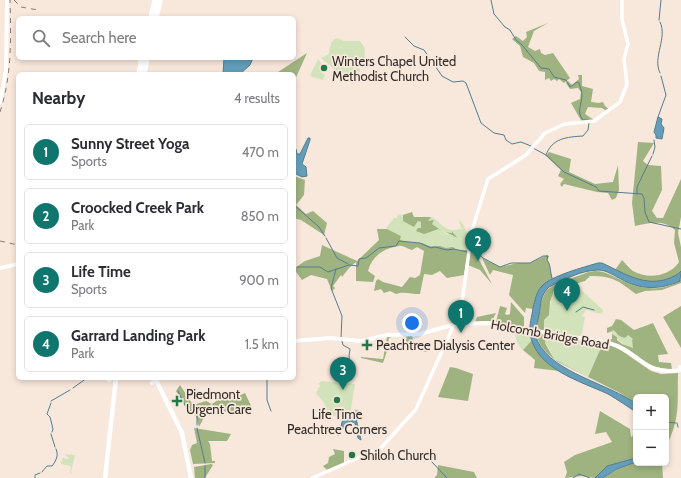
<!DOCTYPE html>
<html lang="en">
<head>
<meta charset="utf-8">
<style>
  :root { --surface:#fff; --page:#f2f2f3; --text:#2b2b33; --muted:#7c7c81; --line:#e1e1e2; --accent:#0f766e }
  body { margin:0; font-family:Cabin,sans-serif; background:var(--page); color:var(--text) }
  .controls { position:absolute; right:12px; bottom:12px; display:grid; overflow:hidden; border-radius:6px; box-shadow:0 2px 6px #0003 }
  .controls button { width:36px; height:36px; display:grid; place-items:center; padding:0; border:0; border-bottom:1px solid var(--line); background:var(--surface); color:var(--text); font:20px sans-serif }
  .you { position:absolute; left:412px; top:323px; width:14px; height:14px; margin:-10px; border:3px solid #fff; border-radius:50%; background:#1a73e8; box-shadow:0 0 0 6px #1a73e833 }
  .badge { display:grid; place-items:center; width:26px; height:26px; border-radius:50%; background:var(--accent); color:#fff; font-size:13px; font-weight:700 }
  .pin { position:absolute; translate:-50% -33px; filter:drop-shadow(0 1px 2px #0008) }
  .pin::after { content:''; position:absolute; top:21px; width:14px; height:12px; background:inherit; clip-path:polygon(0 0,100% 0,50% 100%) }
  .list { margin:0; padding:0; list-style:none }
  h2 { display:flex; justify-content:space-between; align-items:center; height:52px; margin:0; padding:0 16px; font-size:17px }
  h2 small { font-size:13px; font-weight:400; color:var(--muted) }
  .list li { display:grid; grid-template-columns:26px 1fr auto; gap:12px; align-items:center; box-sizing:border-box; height:56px; margin:0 8px 8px; padding:0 8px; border:1px solid var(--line); border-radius:6px }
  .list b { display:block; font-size:15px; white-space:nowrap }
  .list p { margin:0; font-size:13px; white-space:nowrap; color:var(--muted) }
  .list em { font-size:13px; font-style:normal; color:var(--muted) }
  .icon { flex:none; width:22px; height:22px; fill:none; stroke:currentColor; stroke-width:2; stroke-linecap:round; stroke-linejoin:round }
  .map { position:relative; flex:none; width:681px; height:478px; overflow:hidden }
  .search { position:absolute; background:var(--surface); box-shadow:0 2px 6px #0003; left:16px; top:16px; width:280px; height:44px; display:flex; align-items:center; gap:10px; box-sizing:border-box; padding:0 14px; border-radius:6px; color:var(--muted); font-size:15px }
  .panel { position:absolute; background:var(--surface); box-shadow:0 2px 6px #0003; left:16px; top:72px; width:280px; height:308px; border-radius:6px }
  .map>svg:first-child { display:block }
  .green { fill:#d2e3bb }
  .forest { fill:#9fb381 }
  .water { fill:#649eba; stroke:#557c8e }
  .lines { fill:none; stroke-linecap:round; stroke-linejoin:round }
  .stream { stroke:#557c8e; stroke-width:1 }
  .secondary { stroke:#fff; stroke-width:3.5 }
  .primary { stroke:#fff; stroke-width:4 }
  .trunk { stroke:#fff; stroke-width:4.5 }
  .motorway { stroke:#fff; stroke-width:5 }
  .rail { stroke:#877c75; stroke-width:1; stroke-dasharray:5 5; stroke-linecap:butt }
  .poi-dot { fill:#267748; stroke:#f8e7db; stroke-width:1.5 }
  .labels { text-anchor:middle; stroke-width:3.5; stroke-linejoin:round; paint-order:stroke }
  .poi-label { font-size:13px; fill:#322c28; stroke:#f8e7db; text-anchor:start }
  .street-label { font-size:13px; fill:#322c28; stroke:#f8e7db }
</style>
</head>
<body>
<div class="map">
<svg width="681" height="478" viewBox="0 0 681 478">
  <rect width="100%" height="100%" fill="#f8e7db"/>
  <path class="green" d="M337 38 344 41H360C367 50 364 49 365 59L354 66 360 69 358 77 338 72 321 58 329 54C330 48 330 40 337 38Z
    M318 59 323 66 320 72 325 75 323 80 310 76Z
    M398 214 403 215V221L416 225 418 221 421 222V228C428 232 431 233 439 229L447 234 458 237 436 228 428 220 431 217C438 220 441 226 448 229 453 231 457 229 462 229L459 222 461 221 470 238 468 252C460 249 452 250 443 248 430 244 415 244 400 240L401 236 391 232 386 228 394 218H397Z
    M578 287 603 310 602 314 586 310 582 316 585 317 582 333 580 336 544 333V320L549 315 552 295 561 289Z
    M612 328 616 334 625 338 628 334 633 339V348L630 349 617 339V337L612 334Z
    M516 329 530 332 532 340 523 350C517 346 514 335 516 329Z
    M545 337 563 340 564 337 603 343 588 377 554 359 549 348 545 343Z
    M322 381 355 384 350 415 343 418 327 414 324 403 316 393 320 385 318 384Z
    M65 454 75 455 71 472 73 474 70 473 71 466 61 464 63 458 69 459Z"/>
  <path class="forest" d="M548 23 534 31 528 47 535 51 540 49 541 53 545 55 553 53 570 78 564 83 559 79 557 81 554 79 551 81 549 78 545 80V72L539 71 534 63 523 57 520 46 512 39 516 36 523 41 527 37 526 32Z
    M307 53 294 82V74H275Z
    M578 75H582V86L593 89 591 102 599 103 603 102 605 106 609 109 606 111 602 108 588 107 585 114 594 120 582 122 571 103 580 99 581 92 578 88 570 89 566 83 568 81 572 85 579 79Z
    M638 142 654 143 643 161 648 165 661 166 662 190 652 211 657 218H663L681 179V217L678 233 681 247V271C666 290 632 280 615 270L622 260C625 263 629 268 633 271 648 280 670 276 679 262L674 243 675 230C663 219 650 223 635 226L632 203Z
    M549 152 571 159 569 172 595 184 613 182 618 165 619 190 616 198 612 200 608 193 597 192 564 184 562 187 560 184 564 179 558 176 561 170 546 156Z
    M294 176 305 180 304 195 296 205 306 214 313 211 327 223 324 235 301 220 294 218Z
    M412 212 414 217H431L428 221 434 220 432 224C437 228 445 233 452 233L453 231V233L458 238 439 229 424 234 416 231 418 228H421V222L418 221 414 227 403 221V215Z
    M377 229H387L401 236 400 240 413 243H422L430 246H440L446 248 453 247 456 250H467L468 252 464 275 447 278 440 271 432 275 424 274 420 294C411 294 403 291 396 294L390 291 384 293 381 289 374 291 376 281 378 279 383 282 402 287 410 277 415 278 420 275 424 251 417 247 412 250C408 249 402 245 399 246 384 248 372 256 368 271L375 276 373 282 356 281V262L349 268 342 277 341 275 333 286 335 288 332 291 327 279 311 275 302 280 294 269V265L295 268 305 261 320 256 322 245 357 261 379 240Z
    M473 251 475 252 492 284 480 270 468 265 470 252Z
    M547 255 549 256 547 260C551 265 550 273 553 279 539 286 536 295 533 309L526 308 525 313 509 295 513 275 493 270 490 275 482 258 500 267 518 263H530Z
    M595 271C605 271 612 276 621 280 641 290 662 292 681 280V283L662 290 645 291 636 294C618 281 614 276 590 276L585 281 554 290 550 302 549 315 544 320V333L564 337V340L545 337V343L554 359 588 377 603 343 615 346 651 371 661 374 678 373C677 403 681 417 666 447V397H636V404L620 393 558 362C551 357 542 350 539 342 535 333 540 295 548 289 557 282 577 277 588 272Z
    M511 302 524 317V328L496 322 500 306 507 308 505 314 507 315 510 314Z
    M681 306V348L663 317Z
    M496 313 492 321 475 322 477 317Z
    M616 319 621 320 634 330 653 323 668 354 658 355 659 362 671 363 672 370 649 366 626 348 606 340 612 339V334L617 337V340L622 344 633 348 632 340 633 339 628 335 625 338C615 335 618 333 612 329L613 331 607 333V328L612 326Z
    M394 336 389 338 388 343 401 346 391 345 388 348 383 363 361 358V357L383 359 387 337Z
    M407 336H412C414 347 419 348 429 350L426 352 405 346Z
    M532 340 538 352 559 371 534 368 535 360 523 350Z
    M450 367 456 368 473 374 468 401 438 397Z
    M180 385 193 405 206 401 212 404C224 395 231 400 245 393L253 410C232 418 230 414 211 404L199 427 196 416 186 408 176 391Z
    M600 411 630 429 631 437 636 433V458L607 466 595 478 582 476 565 478 567 472 564 462 575 455 612 442 606 432 595 434Z
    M194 428 231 434 227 441H208L210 444 212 461H215V463L193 464 190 450 192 445 197 443Z
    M333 449 344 451V464L327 470 323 466 328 463 329 457 335 454Z
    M636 462 662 463 663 478H604L618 469Z
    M211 464 213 465 205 478H195L194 467Z
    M438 465 474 472 477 478H434L437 475Z"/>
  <path class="water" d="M224 58H253L250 65 240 74H223Z
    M658 117 662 119 661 124 664 128 662 139 656 138V135L654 132Z
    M308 138H310V140L302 164 306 167 307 176 302 177 294 173V150L296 149 297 154H300Z
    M598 263H602C624 273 645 288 670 278 674 276 678 275 681 271L680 281C660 290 640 290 621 279 614 276 607 270 598 270 582 270 563 280 549 287 540 295 541 305 539 315 537 325 534 333 538 342 553 373 610 384 636 404V412C627 406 618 400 608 394 580 381 535 369 530 333 529 325 532 316 533 308 535 301 536 292 542 286 551 276 584 267 598 263Z
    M355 411H359L363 415 362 416 357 415 356 418 361 440 358 438 355 423 350 421 348 426 341 429 338 436 343 419 354 420Z
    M636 458V462L617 469 603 478H595L607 466Z"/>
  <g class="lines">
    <path class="stream" d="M491 0 494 14 505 27 510 30 516 40 522 45 541 68 549 69 554 77 566 80 570 87 577 82 579 83C580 87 582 91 582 95 582 104 576 112 583 120H588
      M659 20 661 0
      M405 37 414 46 424 50 442 76 453 82 463 81 466 83 481 123 494 133 504 135 506 140 512 144 521 142 531 146
      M660 73C652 57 668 38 660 22
      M658 117 666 95 661 76
      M533 148 546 155 564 172 596 187 599 191 642 194 644 198 645 212 649 222 681 229
      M653 154 655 147 654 140
      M546 155C552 138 567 137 583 136L588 130 589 123
      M637 194V187L652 156
      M294 205 319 227 325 236
      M326 238 337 258 348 264
      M470 251H475L483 258 500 267 511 263H530L543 256H548L547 260C551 265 550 272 552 278
      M297 267H320L328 272 349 265 358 266 359 259 366 258 379 248 396 246 399 241 420 243 431 248 435 247 447 250 454 249 467 252
      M336 269 331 288 342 316 341 338
      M576 312 583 307 594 310
      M342 341 343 345 350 349 349 356 350 366
      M267 378V400L271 411
      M73 388 87 378
      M178 391 186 407 197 416V425
      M51 401 70 390
      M51 403 47 414 50 417 53 429 52 432
      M666 422 676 423
      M677 423 678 427
      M197 428 205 463
      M51 434 55 447
      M431 461 447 478
      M42 472 47 466H52C56 461 59 455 56 449
      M35 475 40 473
      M35 478V476
      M205 478V466
      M573 478 579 474 590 478"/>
    <path class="secondary" d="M150 18 154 0
      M157 18 161 0
      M138 74 141 58
      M145 74 148 58
      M113 378H114
      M312 478 381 448 416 409 461 309 472 230 488 179 526 155 545 133 565 124 594 121 620 102 627 84 624 59 628 44 622 19V0"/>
    <path class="primary" d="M0 103 6 70 7 0
      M0 268 18 264
      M294 341 330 338 361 341 388 335 420 334 456 324 487 323 609 343C641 352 642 376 681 370
      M680 367H681"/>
    <path class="trunk" d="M155 378 182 433 191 478
      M109 380 111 378
      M152 383 156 379
      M105 478 116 378"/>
    <path class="motorway" d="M153 18 157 0
      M141 74 144 58"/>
    <path class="rail" d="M14 0 21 7 38 10
      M0 112C12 75 11 38 10 0
      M0 241 18 245"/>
  </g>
  <g class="poi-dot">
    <circle cx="324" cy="68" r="4"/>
    <path d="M365 339h4v4h4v4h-4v4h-4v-4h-4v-4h4z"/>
    <circle cx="337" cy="400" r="4"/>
    <path d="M175 395h4v4h4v4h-4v4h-4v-4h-4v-4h4z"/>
    <circle cx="352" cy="455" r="4"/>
  </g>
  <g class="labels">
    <g class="poi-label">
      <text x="332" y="66">Winters Chapel United<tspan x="332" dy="15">Methodist Church</tspan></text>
      <text x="376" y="350">Peachtree Dialysis Center</text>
      <text x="186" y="399">Piedmont<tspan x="186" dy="15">Urgent Care</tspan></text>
      <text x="337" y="419" text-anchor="middle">Life Time<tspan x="337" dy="15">Peachtree Corners</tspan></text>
      <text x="360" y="460">Shiloh Church</text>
    </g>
    <g class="street-label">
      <text transform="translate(550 334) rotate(10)" y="5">Holcomb Bridge Road</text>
    </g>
  </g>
</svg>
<div class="controls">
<button>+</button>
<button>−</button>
</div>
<div class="you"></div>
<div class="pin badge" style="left:461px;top:333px">1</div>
<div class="pin badge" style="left:478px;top:261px">2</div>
<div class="pin badge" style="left:343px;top:390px">3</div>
<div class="pin badge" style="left:567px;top:311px">4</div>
<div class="search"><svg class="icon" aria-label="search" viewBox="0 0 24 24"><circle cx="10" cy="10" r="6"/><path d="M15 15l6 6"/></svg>Search here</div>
<section class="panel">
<h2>Nearby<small>4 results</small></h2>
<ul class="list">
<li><span class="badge">1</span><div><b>Sunny Street Yoga</b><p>Sports</p></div><em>470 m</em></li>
<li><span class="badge">2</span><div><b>Croocked Creek Park</b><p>Park</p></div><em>850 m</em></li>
<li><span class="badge">3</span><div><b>Life Time</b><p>Sports</p></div><em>900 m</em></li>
<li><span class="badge">4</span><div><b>Garrard Landing Park</b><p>Park</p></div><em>1.5 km</em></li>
</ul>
</section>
</div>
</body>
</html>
